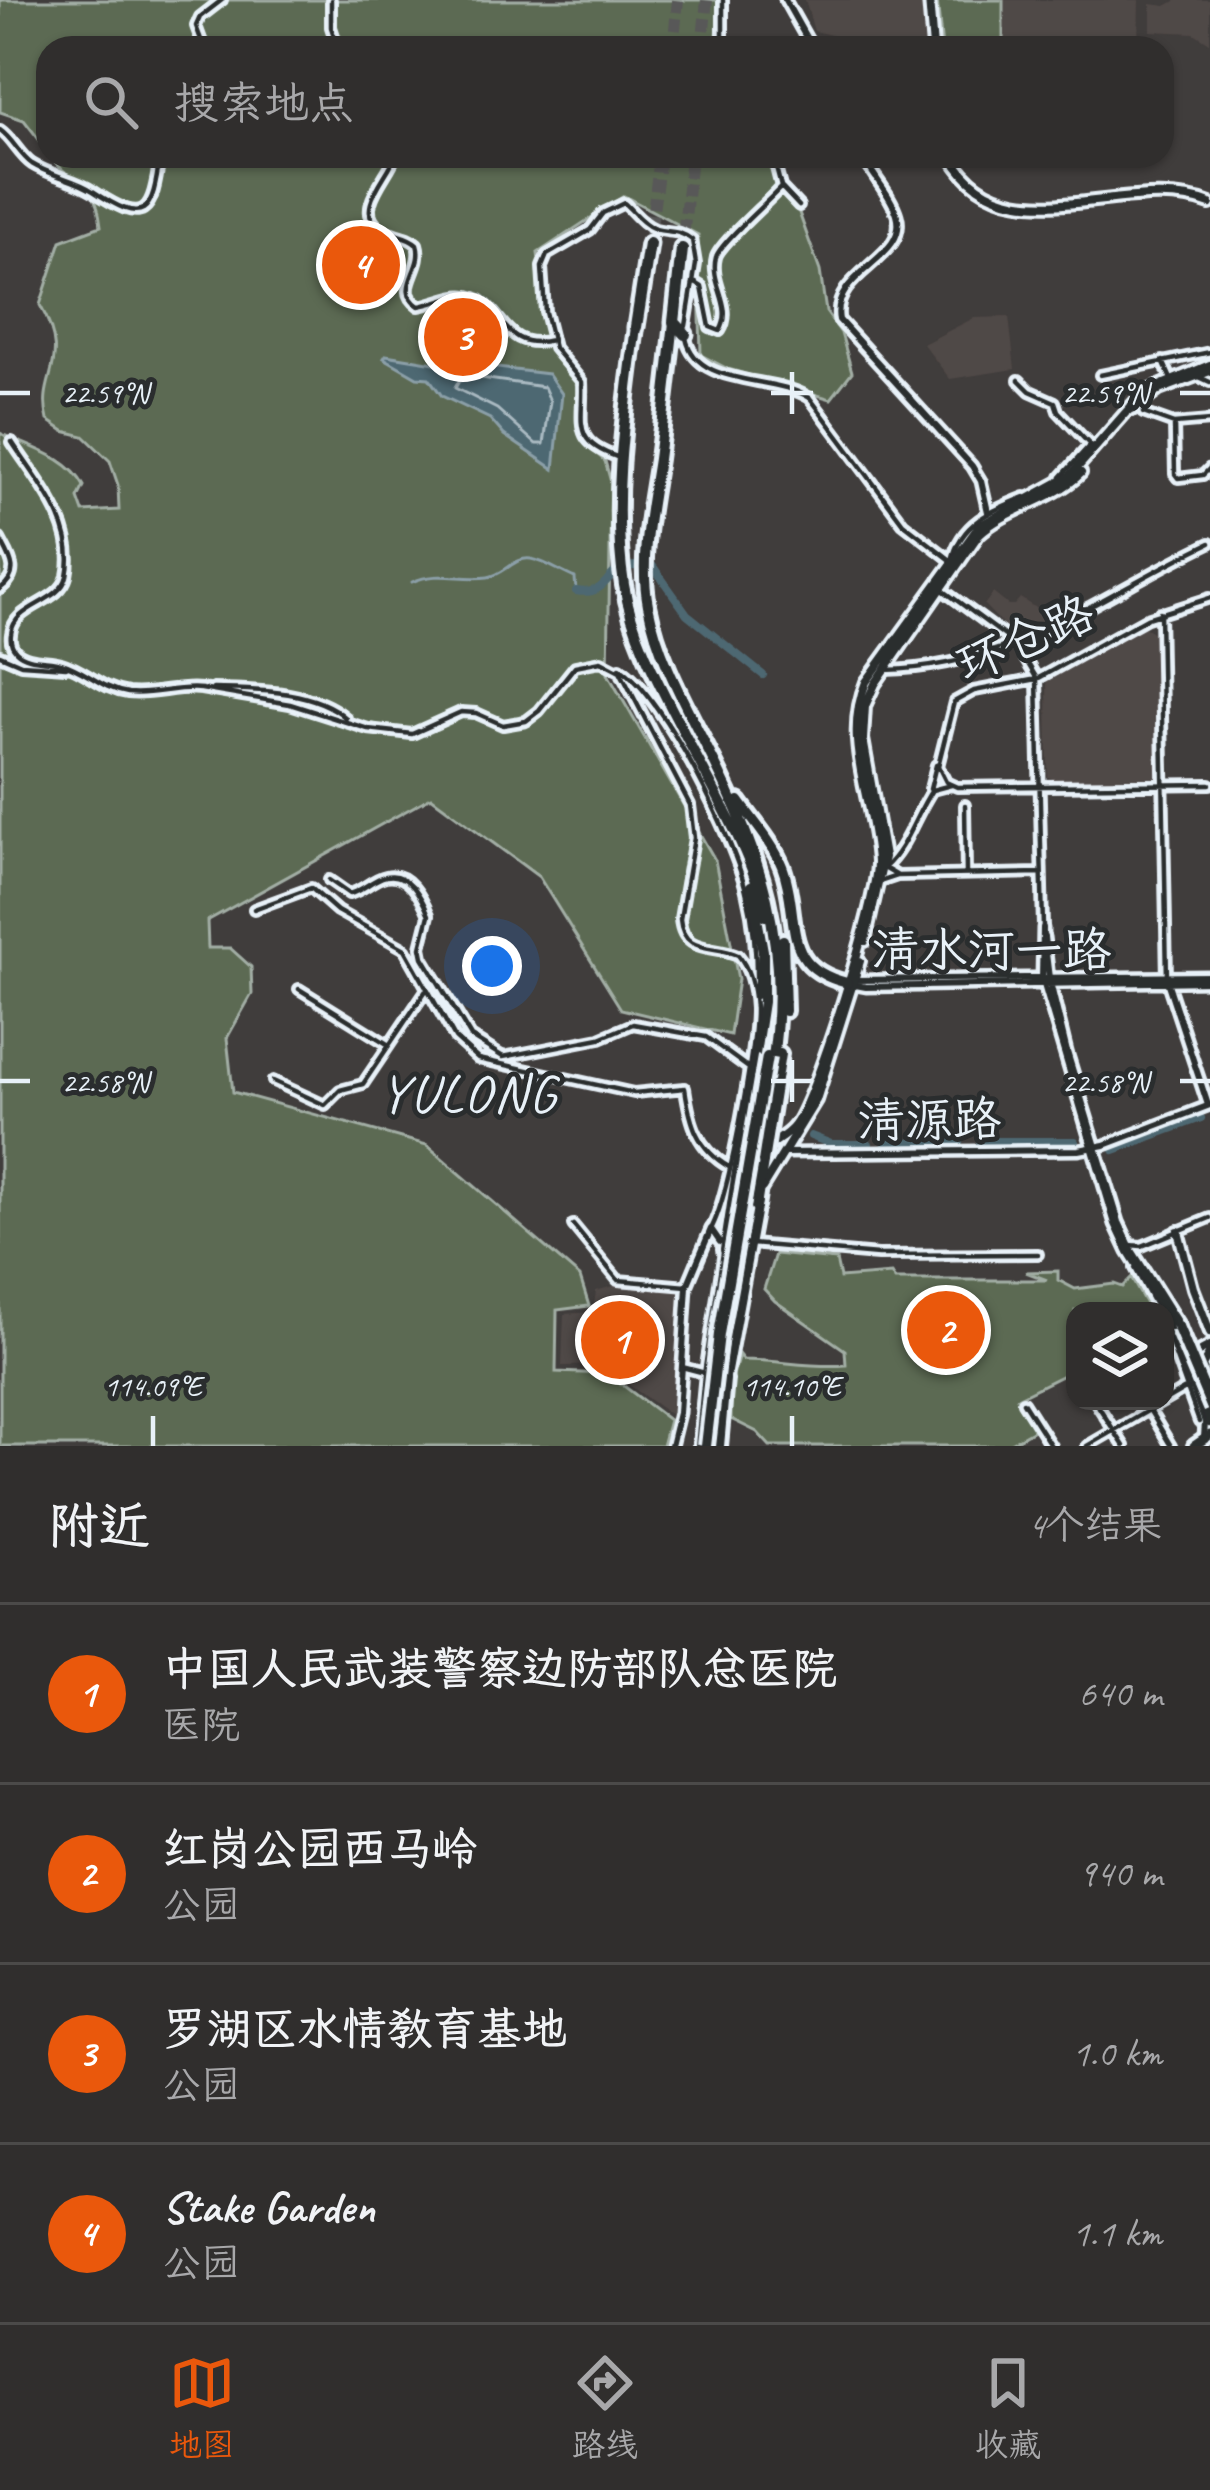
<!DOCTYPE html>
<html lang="zh">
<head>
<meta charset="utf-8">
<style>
  :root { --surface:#302e2d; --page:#383635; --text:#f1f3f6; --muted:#a8a8aa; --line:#4b4a49; --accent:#ea580c }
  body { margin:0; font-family:Caveat,"LXGW WenKai TC",sans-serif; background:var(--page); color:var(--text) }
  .controls { position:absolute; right:36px; bottom:36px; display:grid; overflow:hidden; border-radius:24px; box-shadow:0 3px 9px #0004 }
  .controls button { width:108px; height:108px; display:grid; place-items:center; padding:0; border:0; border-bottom:3px solid var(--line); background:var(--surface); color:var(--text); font:60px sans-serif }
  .you { position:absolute; left:492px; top:966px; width:42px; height:42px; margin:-30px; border:9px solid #fff; border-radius:50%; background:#1a73e8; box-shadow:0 0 0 18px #1a73e833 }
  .badge { display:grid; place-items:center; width:78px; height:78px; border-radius:50%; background:var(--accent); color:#fff; font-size:39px; font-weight:700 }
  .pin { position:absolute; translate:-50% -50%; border:6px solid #fff; box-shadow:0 3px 12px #0006 }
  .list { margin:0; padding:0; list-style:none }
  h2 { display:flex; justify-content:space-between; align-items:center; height:156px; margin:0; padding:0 48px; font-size:51px }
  h2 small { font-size:39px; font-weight:400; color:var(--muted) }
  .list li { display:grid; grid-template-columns:78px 1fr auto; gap:36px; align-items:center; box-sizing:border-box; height:180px; padding:0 48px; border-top:3px solid var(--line) }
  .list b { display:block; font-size:45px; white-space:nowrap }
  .list p { margin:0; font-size:39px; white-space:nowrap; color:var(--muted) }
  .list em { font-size:39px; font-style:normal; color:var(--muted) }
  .icon { flex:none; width:66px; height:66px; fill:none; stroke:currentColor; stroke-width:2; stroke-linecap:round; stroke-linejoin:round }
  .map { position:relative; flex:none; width:1210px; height:1446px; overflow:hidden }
  .search { position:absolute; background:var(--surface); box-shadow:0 3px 9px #0004; left:36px; right:36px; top:36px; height:132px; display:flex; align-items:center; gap:30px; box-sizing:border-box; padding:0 42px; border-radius:36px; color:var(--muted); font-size:45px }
  .sheet { height:876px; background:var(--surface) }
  nav { display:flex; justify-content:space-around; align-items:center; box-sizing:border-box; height:168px; border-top:3px solid var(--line); background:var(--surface); font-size:33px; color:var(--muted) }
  nav a { display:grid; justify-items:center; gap:6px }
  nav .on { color:var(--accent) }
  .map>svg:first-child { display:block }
  .built { fill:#504846 }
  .green { fill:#5c6a52; stroke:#a2aea5; stroke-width:3 }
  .water { fill:#4d6872; stroke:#8b9fa8; stroke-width:3 }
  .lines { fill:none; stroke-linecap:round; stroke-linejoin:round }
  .shore { stroke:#aabac2; stroke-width:3 }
  .stream { stroke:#8b9fa8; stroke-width:3 }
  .river { stroke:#4d6872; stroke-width:8 }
  .motorway-tunnel { stroke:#595858; stroke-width:12; stroke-dasharray:12 6; stroke-linecap:butt }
  .minor-casing { stroke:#e8f1f8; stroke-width:14 }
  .tertiary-casing { stroke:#e8f1f8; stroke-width:15 }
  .secondary-casing { stroke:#e8f1f8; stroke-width:16 }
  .primary-casing { stroke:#e8f1f8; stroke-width:18 }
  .trunk-casing { stroke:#e8f1f8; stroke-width:20 }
  .motorway-casing { stroke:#e8f1f8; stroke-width:21 }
  .minor { stroke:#2a2d2e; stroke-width:4.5 }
  .tertiary { stroke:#2a2d2e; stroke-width:6 }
  .secondary { stroke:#2a2d2e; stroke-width:8 }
  .primary { stroke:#2a2d2e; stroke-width:9 }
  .trunk { stroke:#2a2d2e; stroke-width:10 }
  .motorway { stroke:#2a2d2e; stroke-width:12 }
  .tertiary-bridge-casing { stroke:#e8f1f8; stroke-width:15; stroke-linecap:butt }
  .trunk-bridge-casing { stroke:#e8f1f8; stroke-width:20; stroke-linecap:butt }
  .tertiary-bridge { stroke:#2a2d2e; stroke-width:6 }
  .trunk-bridge { stroke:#2a2d2e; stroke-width:10 }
  .ticks { fill:none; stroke:#e8f1f8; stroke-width:4.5 }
  .labels { text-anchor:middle; stroke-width:10; stroke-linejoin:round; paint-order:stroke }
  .street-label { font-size:48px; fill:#e8f1f8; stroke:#2a2d2e }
  .quarter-label { font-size:54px; letter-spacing:3px; fill:#e8f1f8; stroke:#2a2d2e }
  .ticks-label { font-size:30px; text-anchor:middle; fill:#e8f1f8; stroke:#2a2d2e; stroke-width:10; stroke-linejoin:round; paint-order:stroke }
</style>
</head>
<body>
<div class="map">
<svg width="1210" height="1446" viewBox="0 0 1210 1446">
  <rect width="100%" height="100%" fill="#403d3c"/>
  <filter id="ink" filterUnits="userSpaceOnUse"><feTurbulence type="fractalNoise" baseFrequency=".00833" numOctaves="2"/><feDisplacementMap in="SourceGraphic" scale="24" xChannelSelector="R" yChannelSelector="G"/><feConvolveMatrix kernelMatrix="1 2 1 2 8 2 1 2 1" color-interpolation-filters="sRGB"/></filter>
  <g filter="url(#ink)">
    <path class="built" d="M805 0H923L928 48H848L844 38 814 31Z
      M1003 0H1139L1138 48H1003Z
      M1177 0H1210V43L1194 33 1151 31V4L1166 6Z
      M1009 317 1015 369 950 379 923 344 974 318Z
      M993 593 1008 605H1014L1020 598 1054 620 1036 630 1022 623 1012 634 984 605Z
      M1141 625 1156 634 1159 781 1062 782 1048 777 1047 681Z
      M681 1285 671 1415 601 1365 562 1366 564 1314 593 1312 596 1291 613 1286Z"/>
    <path class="green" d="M0 0H720L717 36 722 48H48V151L24 120 0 112Z
      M937 0H1003V48H942Z
      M51 156H767L798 210 820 271 826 312 841 333 852 372 831 399 728 369 701 355 698 235 624 196 538 253 550 343 557 358 580 382 589 447 605 461 611 482 608 674 715 860 738 979 730 1035 621 1009 539 877 431 797 207 921 208 948H230L251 967 252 994 227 1038 233 1092 427 1145 580 1277 589 1306 557 1310 556 1372 608 1374 669 1420 662 1446H0V433C30 448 67 455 84 486L78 498 83 512 119 510 118 485 110 461 84 436 64 431 48 420C36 375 74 365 40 305L61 241 101 226C95 171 69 187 51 156Z
      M775 1254 836 1260 840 1278 891 1274 895 1280H1047L1026 1272 1058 1271V1280L1075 1289 1114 1284 1122 1287 1131 1278 1150 1311H1075V1369L1017 1398 1039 1427 1005 1446H770L757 1432 731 1419V1382L739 1355 743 1360C779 1360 811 1368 846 1365L845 1350 775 1301 764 1289Z"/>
    <path class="water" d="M386 355 465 368 480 366 548 374 562 394 554 469 504 435 490 419 442 396 429 378 417 377 384 358Z"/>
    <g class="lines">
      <path class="shore" d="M481 378 544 387 550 401 544 444H536L497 409 455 388 459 381Z"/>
      <path class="stream" d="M412 582C438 570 462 581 488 577 504 575 516 556 531 559 545 561 560 572 575 578L576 591"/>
      <path class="river" d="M576 591C603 596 604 579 621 567L652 565 687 614 763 675
        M811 1136 831 1144H869
        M980 1141H1075
        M886 1143 960 1142
        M1114 1150 1201 1118"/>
      <path class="motorway-tunnel" d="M673 48 678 0
        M702 48 707 0
        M649 244 660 156
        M682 249 691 156"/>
      <g class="minor-casing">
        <path id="minor" d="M331 0V27L338 48
          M204 48 196 26 200 17 222 0
          M723 48V0
          M0 130C13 139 19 155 32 164 51 176 75 179 93 191 146 226 152 215 160 156
          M395 156C390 174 352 210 380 228 393 236 406 234 417 244 425 269 393 288 419 306 435 304 453 293 468 296 503 302 501 353 551 340
          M773 156 781 187 799 206
          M694 282 702 287 710 327 720 331C735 306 709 284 716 257 720 243 768 202 781 187
          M686 338C697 389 773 374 810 398L903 523 952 561C960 523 992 510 1025 497
          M1163 361 1171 379
          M1100 375 1210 352
          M1197 376 1210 382
          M1019 380 1030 391 1055 402 1058 411 1090 445 1061 477
          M1143 413 1174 424 1210 421
          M1174 424 1175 474 1178 478 1203 475 1210 468
          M12 442C37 481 78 525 67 576 60 604 14 604 11 634 10 641 12 647 16 651 27 662 48 659 61 663 86 670 101 689 128 693 153 696 176 686 202 689
          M617 457C570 441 584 422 582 382L554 348 545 312 542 267 547 255 590 230 603 213 624 203C634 212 642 224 655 229 670 233 678 229 692 240L696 264 686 326
          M0 539C10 558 22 573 0 589
          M940 588 1017 645 1037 679 1043 928
          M1210 598 1147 618 1037 679 974 691 954 702 938 766 946 782 957 787 1210 784
          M1160 612 1167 979
          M0 655 21 664 66 667
          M620 668C664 696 736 842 747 895 755 928 757 963 756 997
          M885 670C1012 668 1100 595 1210 543
          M201 689 290 704 368 729 412 734 461 712 476 713 503 725 526 721 539 711 575 666 601 661 620 671 690 805 694 838 680 919C683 955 714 944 738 955 750 969 754 990 755 1008 756 1046 729 1197 711 1229
          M213 689C255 690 314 689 346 718
          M930 789 936 765
          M965 805 966 874
          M896 875 884 868C906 849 915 815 932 790L951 785
          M329 880 349 894C363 891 372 879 386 876 409 871 422 898 429 915L421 947 423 957 471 1037 503 1057 600 1038 633 1024 706 1037 747 1067
          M882 881 897 876 1041 873
          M254 909 311 888 337 911 405 949 455 1038 478 1059 634 1093 685 1088C690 1122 696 1148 729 1167
          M299 989 389 1045
          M273 1081 325 1105 340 1090 363 1084 427 989
          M573 1225 618 1280 687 1286
          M739 1243 878 1255 1038 1254
          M1130 1245 1142 1246 1210 1218
          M1135 1268 1158 1311
          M1165 1327 1199 1422
          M682 1367 705 1373
          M1095 1401 1124 1446
          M1144 1401 1171 1446
          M1023 1402 1051 1446
          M1087 1446 1187 1388"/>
      </g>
      <g class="tertiary-casing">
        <path id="tertiary" d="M785 0 812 48
          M863 156C872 176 891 194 897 215 910 258 830 272 839 320L972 466 981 481 988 512
          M1043 928 1042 978 1115 1224 1128 1252 1176 1328
          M1044 937 1049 978 1067 1052 1119 1222 1132 1250 1180 1326
          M854 980 1210 976
          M1167 981 1208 1105
          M850 984 866 987 1210 981
          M785 1153 1079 1150 1105 1145 1210 1105
          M1152 1295 1162 1311
          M1165 1318 1205 1422 1204 1438
          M671 1446 679 1413 687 1286 711 1229 720 1242"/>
      </g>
      <g class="secondary-casing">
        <path id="secondary" d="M929 0 933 48
          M951 156C1004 251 1128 172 1210 204
          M1132 410 1159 390 1210 371
          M865 941 884 857 863 739 865 706 875 684 979 534C1008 507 1051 502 1081 473
          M767 1147C777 1140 788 1135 795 1125 817 1096 878 898 877 862 874 801 841 742 866 682L979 526 1070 476 1143 393 1210 365
          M762 1188 816 1100 860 961
          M1178 1231 1193 1288 1210 1332
          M1210 1346 1197 1353 1190 1369 1210 1423
          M1210 1353 1202 1366 1210 1387
          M725 1382 758 1202
          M699 1446 706 1373 726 1245"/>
      </g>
      <g class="primary-casing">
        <path id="primary" d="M1194 1446 1210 1435"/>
      </g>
      <g class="trunk-casing">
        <path id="trunk" d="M674 322C669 368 664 413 658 459 651 506 639 558 648 605 658 657 685 704 708 750 761 853 790 941 773 1058
          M636 327C625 410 611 501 624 585 632 635 660 686 683 731 712 788 753 854 766 916
          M739 801C753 821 773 843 782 866 802 917 777 966 847 983
          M783 940 785 1011
          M775 1086 780 1054
          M756 1207 763 1162
          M725 1250 763 1002V951L751 886
          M719 1446 725 1379"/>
      </g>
      <g class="motorway-casing">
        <path id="motorway" d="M682 249 674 322 685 334
          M636 327 649 244"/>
      </g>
      <use href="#minor" class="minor"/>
      <use href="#tertiary" class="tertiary"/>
      <use href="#secondary" class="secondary"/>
      <use href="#primary" class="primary"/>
      <use href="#trunk" class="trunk"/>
      <use href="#motorway" class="motorway"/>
      <g class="tertiary-bridge-casing">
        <path id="tertiary-bridge" d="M1180 1326 1210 1398
          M1176 1328 1210 1409"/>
      </g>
      <g class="trunk-bridge-casing">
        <path id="trunk-bridge" d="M763 1162 775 1086
          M706 1446 719 1334 767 1057"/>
      </g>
      <use href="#tertiary-bridge" class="tertiary-bridge"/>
      <use href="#trunk-bridge" class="trunk-bridge"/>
    </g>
  </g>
  <path class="ticks" d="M792 372V414M0 393H30M771 393H813M1180 393H1210M792 1060V1102M0 1081H30M771 1081H813M1180 1081H1210M153 1416V1446M792 1416V1446"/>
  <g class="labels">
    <g class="street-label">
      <text transform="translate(1025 638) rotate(-24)" y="17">环仓路</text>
      <text x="991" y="966">清水河一路</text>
      <text transform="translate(929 1119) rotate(-1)" y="17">清源路</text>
    </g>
    <g class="quarter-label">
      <text x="469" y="1111">YULONG</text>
    </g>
  </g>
  <g class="ticks-label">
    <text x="105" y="403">22.59°N</text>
    <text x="1105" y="403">22.59°N</text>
    <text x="105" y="1092">22.58°N</text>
    <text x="1105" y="1092">22.58°N</text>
    <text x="153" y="1396">114.09°E</text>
    <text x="792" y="1396">114.10°E</text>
  </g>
</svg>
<div class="controls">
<button><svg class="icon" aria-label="layers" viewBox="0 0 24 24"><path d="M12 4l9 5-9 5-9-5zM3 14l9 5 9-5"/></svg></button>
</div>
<div class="you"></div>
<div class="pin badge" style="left:620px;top:1340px">1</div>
<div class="pin badge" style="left:946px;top:1330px">2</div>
<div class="pin badge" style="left:463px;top:337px">3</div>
<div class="pin badge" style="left:361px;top:265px">4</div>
<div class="search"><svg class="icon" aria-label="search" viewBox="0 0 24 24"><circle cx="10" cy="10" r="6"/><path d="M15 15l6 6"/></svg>搜索地点</div>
</div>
<section class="sheet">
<h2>附近<small>4个结果</small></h2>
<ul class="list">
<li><span class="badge">1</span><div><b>中国人民武装警察边防部队总医院</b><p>医院</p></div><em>640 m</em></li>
<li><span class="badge">2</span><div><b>红岗公园西马岭</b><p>公园</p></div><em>940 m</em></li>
<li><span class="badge">3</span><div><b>罗湖区水情教育基地</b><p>公园</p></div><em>1.0 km</em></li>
<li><span class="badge">4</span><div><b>Stake Garden</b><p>公园</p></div><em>1.1 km</em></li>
</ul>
</section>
<nav>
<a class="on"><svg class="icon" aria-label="map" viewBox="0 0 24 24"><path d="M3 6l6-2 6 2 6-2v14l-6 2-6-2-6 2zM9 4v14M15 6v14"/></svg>地图</a>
<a><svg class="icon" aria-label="directions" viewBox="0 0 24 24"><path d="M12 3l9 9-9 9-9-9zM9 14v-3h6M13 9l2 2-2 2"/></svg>路线</a>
<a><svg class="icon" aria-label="saved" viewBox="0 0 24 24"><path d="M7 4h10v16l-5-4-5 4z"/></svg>收藏</a>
</nav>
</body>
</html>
